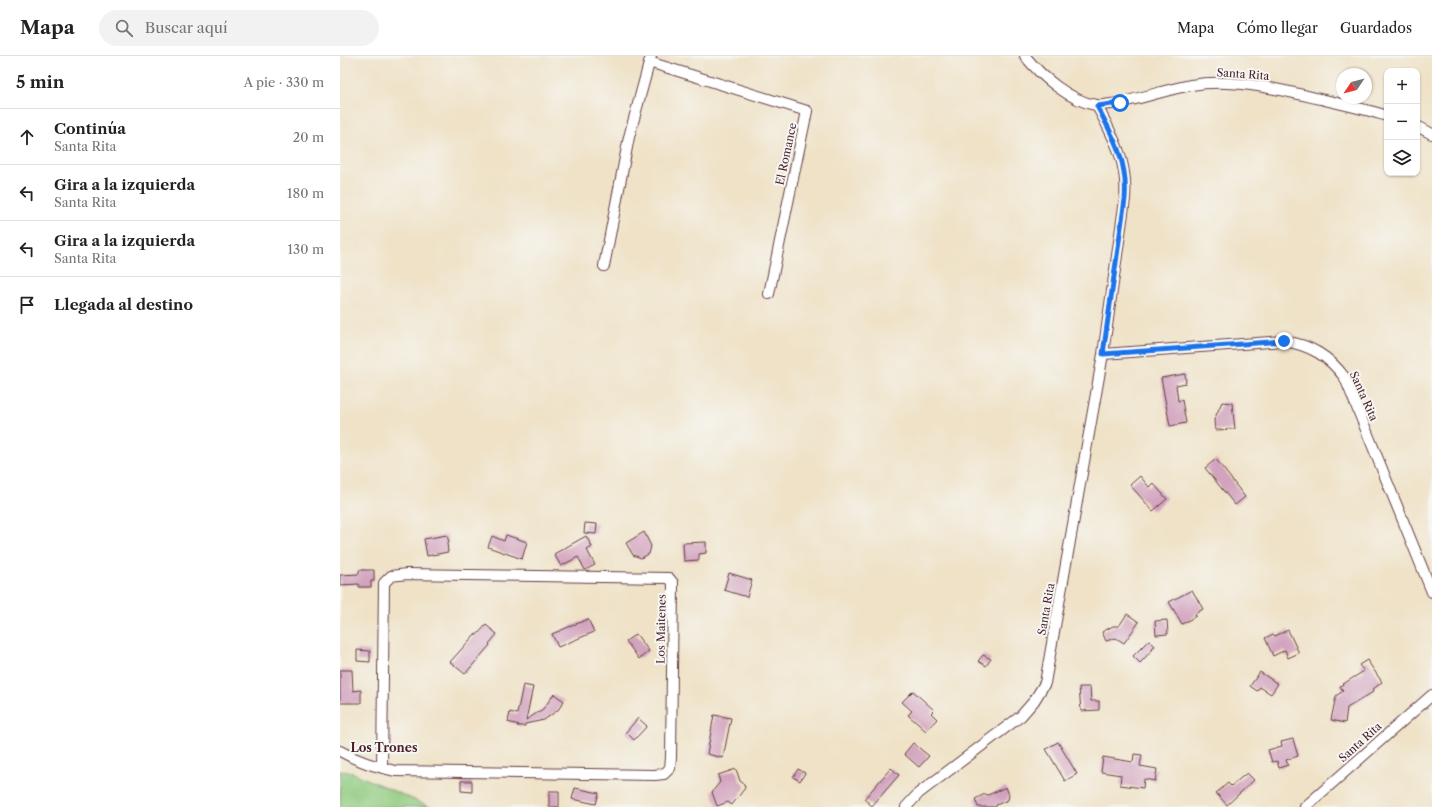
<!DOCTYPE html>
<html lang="es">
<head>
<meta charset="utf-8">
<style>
  :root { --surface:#fff; --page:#f2f2f2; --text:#222; --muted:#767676; --line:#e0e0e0 }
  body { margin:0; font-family:"Libre Caslon Text",serif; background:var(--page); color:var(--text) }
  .controls { position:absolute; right:12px; top:12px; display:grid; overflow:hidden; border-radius:8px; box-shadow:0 1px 3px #0004 }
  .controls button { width:36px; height:36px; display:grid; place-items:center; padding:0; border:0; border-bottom:1px solid var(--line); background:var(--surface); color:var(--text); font:20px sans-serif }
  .compass { position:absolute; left:996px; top:12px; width:36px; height:36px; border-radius:50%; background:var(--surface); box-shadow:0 1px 3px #0004; rotate:235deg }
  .stop { position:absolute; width:12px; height:12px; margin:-9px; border:3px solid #1a73e8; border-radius:50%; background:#fff }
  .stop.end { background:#1a73e8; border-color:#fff; box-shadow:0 1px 4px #0008 }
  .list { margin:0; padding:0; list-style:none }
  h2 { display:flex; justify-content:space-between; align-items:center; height:52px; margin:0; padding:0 16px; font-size:17px }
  h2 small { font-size:13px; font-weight:400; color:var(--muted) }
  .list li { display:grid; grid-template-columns:26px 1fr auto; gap:12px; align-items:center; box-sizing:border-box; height:56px; padding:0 16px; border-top:1px solid var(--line) }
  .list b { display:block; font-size:15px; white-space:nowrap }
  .list p { margin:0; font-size:13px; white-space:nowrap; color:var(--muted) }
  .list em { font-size:13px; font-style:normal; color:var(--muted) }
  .icon { flex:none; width:22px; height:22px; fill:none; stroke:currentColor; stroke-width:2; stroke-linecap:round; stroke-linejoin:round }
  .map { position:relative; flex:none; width:1092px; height:751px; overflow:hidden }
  header { display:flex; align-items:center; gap:24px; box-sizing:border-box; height:56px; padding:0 20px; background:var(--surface); border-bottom:1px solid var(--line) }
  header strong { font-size:19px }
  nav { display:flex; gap:22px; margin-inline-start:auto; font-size:14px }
  .search { width:280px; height:36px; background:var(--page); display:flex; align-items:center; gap:10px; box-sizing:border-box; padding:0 14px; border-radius:22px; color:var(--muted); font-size:15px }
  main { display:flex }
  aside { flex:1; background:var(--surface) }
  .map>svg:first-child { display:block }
  .green { fill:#90cb7f; stroke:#6d7555 }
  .building { fill:#d2a3bd }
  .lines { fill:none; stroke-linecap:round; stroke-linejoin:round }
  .minor-casing { stroke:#633c42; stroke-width:12 }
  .minor { stroke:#fff; stroke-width:10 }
  .route { stroke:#1a73e8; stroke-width:5 }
  .labels { text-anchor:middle; stroke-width:4; stroke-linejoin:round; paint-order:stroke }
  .street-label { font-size:11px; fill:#4a1f2b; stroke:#f6f6f2 }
  .neighbourhood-label { font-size:12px; font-weight:bold; fill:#4a1f2b; stroke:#f6f6f2 }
</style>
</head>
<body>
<header>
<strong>Mapa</strong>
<div class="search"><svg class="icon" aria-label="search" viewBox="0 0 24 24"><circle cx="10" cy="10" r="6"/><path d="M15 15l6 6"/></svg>Buscar aquí</div>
<nav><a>Mapa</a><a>Cómo llegar</a><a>Guardados</a></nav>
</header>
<main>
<aside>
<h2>5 min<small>A pie · 330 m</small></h2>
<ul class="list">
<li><svg class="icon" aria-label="ahead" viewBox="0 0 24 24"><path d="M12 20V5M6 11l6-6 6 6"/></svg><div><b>Continúa</b><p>Santa Rita</p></div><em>20 m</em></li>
<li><svg class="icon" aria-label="left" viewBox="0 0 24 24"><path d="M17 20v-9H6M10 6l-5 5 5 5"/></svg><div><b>Gira a la izquierda</b><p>Santa Rita</p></div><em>180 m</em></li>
<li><svg class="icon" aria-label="left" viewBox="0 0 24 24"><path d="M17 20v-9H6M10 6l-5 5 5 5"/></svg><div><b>Gira a la izquierda</b><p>Santa Rita</p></div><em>130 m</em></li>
<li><svg class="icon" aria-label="arrive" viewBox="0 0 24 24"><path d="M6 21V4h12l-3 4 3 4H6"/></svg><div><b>Llegada al destino</b></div></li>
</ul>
</aside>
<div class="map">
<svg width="1092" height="751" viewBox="0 0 1092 751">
  <rect width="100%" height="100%" fill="#f6f6f2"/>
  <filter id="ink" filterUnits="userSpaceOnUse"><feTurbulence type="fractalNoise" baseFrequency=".025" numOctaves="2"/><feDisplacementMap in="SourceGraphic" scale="8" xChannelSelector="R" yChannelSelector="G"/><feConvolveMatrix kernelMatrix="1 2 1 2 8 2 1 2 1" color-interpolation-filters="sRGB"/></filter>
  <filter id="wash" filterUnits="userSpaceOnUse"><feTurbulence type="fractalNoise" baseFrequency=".012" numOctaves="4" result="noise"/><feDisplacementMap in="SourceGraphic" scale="16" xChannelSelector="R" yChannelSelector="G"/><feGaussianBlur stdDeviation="0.9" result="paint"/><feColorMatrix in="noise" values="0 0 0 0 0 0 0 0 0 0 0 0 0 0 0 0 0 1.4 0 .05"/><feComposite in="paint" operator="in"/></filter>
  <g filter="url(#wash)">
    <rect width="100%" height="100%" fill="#efe2c7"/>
    <path class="green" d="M0 715 11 716 90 751H0Z"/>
    <g id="blocks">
      <path class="building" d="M845 318 846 327 836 329 838 345 842 344 846 367 830 370 821 322Z
        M882 346 892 347 895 373 875 374 874 364Z
        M876 403 905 441 895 449 865 412Z
        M800 420 809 431 813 427 827 443 813 455 790 429Z
        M245 467 257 468 256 478 244 477Z
        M304 476 311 490 309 498 301 502 293 499 286 487Z
        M107 479 109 487H107L108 496 87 500 84 483Z
        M166 479 187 486 182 503 148 491 152 480 164 485Z
        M246 480 252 491 247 494 255 509 245 514 238 501 221 510 214 498Z
        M366 486V497L359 498V504L344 505 343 487Z
        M19 514H34V525H31V531H19V528L0 529V519L19 518Z
        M389 517 412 524 407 541 384 534Z
        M852 534 863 553 855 558 856 560 842 568 829 546Z
        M787 558 799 566 784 587 776 582 766 585 762 576 773 570H779Z
        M248 563 254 576 218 591 212 578Z
        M827 564 828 578 816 579 815 565Z
        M146 569 157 578 149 588 150 589 125 618 110 606 135 578 137 579Z
        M948 574 959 597 948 602 945 594 933 600 925 582 933 578 935 580Z
        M296 578 309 595 299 603 286 585Z
        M809 584 815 590 812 592 813 593 800 607 793 600Z
        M17 594 30 595V606L17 605Z
        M643 599 651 603 646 610 638 605Z
        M1027 604 1042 626 1032 634 1033 636 1007 652 1005 667 991 664 996 640 1003 635 1000 630 1024 615 1019 609Z
        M0 614H12L13 635 21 634V647H0Z
        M920 616 938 628 931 638 920 631 917 635 910 630Z
        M183 629 193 631 186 664 203 653 214 638 224 645 218 654 204 664 185 668V670H177L179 669 168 666 170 656 177 658Z
        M739 631H750L751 645H759V654L741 655Z
        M573 635 594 654 591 657 597 663 586 675 568 659 572 655 562 646Z
        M374 659 391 662 383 702 367 698Z
        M298 662 307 670 294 684 286 676Z
        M953 683 958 700 946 704 948 709 939 712 937 705 932 706 928 694 942 690 941 686Z
        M718 686 737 718 725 725 706 693Z
        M573 687 589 700 579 711 564 698Z
        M794 698 802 699 800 710 817 713 815 725 804 723 803 732 780 729 781 719 761 716 763 701 793 706Z
        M551 712 559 719 532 750 524 743Z
        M396 713 400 725 404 728 405 732 392 749 388 746 377 750 372 736 380 726 378 719Z
        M458 713 465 717 460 725 453 721Z
        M907 717 914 724 887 749 876 737 888 727 891 730Z
        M121 725H132V736L121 735Z
        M666 731 669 739 668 744 656 749V751H638L635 743 645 738 648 739Z
        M235 732 259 737 256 748 232 743Z
        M209 735H219V751H209Z"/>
    </g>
  </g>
  <g filter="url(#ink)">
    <use href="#blocks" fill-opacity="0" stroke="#633c42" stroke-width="1"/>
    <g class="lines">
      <g class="minor-casing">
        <path id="minor" d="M685 0C701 20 730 45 756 49 761 50 767 48 771 48 798 44 824 34 851 29 893 22 938 33 980 43 1002 48 1025 53 1047 60
          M309 6 467 55 429 238
          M1077 70 1092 78
          M264 210 289 81 311 0
          M763 298 944 285C970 289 989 300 1005 322L1092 536
          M0 695C19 706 35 710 55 715L315 719 324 718 330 712 331 701 333 527 329 522 67 518 51 520 44 527 42 712
          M566 751 579 737 681 660 694 645 705 627 763 298 785 143C788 106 774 82 757 50
          M965 751 1092 639"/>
      </g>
      <use href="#minor" class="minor"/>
    </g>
  </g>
  <g class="lines" filter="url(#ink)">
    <path class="route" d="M780 47 757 50C774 82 788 106 785 143L763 298 944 285"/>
  </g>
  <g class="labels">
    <g class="street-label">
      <text transform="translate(903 18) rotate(4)" y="4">Santa Rita</text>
      <text transform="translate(446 98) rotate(-78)" y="4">El Romance</text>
      <text transform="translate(1024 340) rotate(66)" y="4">Santa Rita</text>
      <text transform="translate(706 553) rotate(-80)" y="4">Santa Rita</text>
      <text transform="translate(321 573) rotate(-89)" y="4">Los Maitenes</text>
      <text transform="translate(1020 686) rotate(-42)" y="4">Santa Rita</text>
    </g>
    <g class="neighbourhood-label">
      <text x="44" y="696">Los Trones</text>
    </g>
  </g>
</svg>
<div class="controls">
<button>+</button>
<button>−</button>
<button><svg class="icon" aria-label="layers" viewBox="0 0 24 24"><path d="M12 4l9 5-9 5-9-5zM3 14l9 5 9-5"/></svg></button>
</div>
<svg class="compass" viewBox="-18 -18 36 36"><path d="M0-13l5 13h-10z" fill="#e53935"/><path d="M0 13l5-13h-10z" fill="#767676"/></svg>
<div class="stop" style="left:780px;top:47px"></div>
<div class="stop end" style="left:944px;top:285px"></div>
</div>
</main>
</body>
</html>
